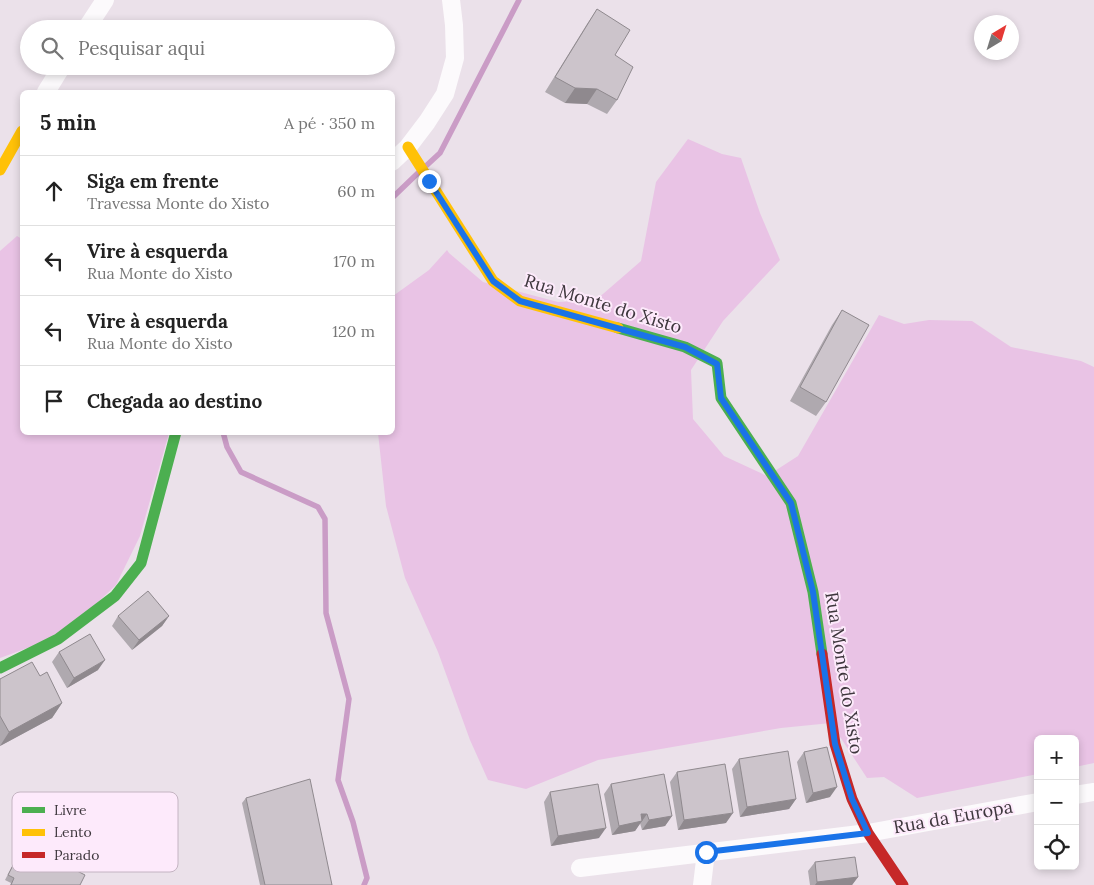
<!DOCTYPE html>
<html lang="pt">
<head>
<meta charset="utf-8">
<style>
  :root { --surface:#fff; --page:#f6f6f6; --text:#222; --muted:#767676; --line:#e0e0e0 }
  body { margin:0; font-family:Lora,serif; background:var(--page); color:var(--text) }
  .controls { position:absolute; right:15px; bottom:15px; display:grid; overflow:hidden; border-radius:8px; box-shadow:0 2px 8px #0003 }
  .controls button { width:45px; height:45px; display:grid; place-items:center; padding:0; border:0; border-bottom:1px solid var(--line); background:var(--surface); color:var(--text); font:25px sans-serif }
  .compass { position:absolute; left:974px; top:15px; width:45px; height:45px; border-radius:50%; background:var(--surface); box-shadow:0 2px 8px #0003; rotate:38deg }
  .stop { position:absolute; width:15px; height:15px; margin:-11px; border:4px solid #1a73e8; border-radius:50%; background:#fff }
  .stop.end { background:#1a73e8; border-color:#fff; box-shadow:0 1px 5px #0008 }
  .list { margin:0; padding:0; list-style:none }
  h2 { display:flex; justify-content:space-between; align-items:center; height:65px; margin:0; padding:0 20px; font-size:21px }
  h2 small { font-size:16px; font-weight:400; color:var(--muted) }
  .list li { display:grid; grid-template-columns:32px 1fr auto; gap:15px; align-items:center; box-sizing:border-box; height:70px; padding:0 20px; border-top:1px solid var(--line) }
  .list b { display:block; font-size:19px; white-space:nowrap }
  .list p { margin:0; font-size:16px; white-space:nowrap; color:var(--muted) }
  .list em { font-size:16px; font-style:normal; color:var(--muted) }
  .icon { flex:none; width:28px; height:28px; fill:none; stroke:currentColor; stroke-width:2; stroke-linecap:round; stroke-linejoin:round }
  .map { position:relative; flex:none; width:1094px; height:885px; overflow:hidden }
  .search { position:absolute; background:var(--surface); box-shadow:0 2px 8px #0003; left:20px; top:20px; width:375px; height:55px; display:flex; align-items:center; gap:12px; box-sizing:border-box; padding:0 18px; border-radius:28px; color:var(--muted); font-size:19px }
  .panel { position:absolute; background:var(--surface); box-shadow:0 2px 8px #0003; left:20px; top:90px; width:375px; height:345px; border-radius:8px }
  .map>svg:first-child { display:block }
  .green { fill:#e9c3e5 }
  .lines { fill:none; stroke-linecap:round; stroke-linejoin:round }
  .stream { stroke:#ca9cc6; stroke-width:5.5 }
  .street { stroke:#fcfafc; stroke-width:18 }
  .fast { stroke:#4caf50; stroke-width:11 }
  .slow { stroke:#ffc107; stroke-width:11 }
  .jam { stroke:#c62828; stroke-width:11 }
  .wall { fill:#afa9af }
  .shaded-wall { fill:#8f898e }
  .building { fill:#ccc4cb; stroke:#8f898e }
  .route { stroke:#1a73e8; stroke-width:6 }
  .labels { text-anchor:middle; stroke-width:4; stroke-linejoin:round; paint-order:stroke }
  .street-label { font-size:18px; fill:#3e373d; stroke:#fdeafb }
  .key { fill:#fdeafb; stroke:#c4b4c2; stroke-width:1 }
  .key-label { font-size:14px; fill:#3e373d }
</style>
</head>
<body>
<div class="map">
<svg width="1094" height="885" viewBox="0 0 1094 885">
  <rect width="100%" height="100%" fill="#ebe1ea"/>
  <path class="green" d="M688 139 722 154 741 158 760 213 780 260 723 321 691 370 693 419 724 456 767 476 798 456 879 315 904 324 929 320 972 321 1011 347 1081 361 1094 367V763L1075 767V739H1038V774L917 798 884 777 867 778 831 723 781 728 598 760 526 789 488 780 470 740 438 652 405 578 386 506 378 433 392 432 393 296 429 270 447 250 449 253 483 282 558 302 596 300 641 261 656 182Z
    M17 236 22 239V432L169 433 140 536 116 585 63 635 0 658V251Z"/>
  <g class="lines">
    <path class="stream" d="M427 165 440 153 519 0
      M392 198 418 173
      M223 432 227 447 241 472 318 507 325 519 326 613 349 699 338 780 353 822 367 878 364 885"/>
    <path class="street" d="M86 29 105 0
      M46 92 62 66
      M392 162 408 147 427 122 445 94 455 58 454 25 451 0
      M1075 795 1094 792
      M580 868 868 833 1038 802
      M702 885 706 852"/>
    <path class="fast" d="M618 328 685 347 717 363 721 398 791 503 813 592 822 654
      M0 668 58 639 115 596 141 563 176 432"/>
    <path class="slow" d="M408 147 493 281 520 301 618 328
      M0 170 22 131"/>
    <path class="jam" d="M822 654 835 744 852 799 868 833 903 885"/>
  </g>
  <path class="wall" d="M597 9 615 55 617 100 607 114 587 104 565 103 545 92 587 24Z
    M842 310 826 402 816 416 790 401 832 325Z
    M118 616H169L162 626 132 650 112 626Z
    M59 652 98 670 67 688 52 662Z
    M40 676 62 703 52 718 0 746V679Z
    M804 752 830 797 806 803 797 762Z
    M739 759 796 799 789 809 740 817 732 769Z
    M677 772 726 823 678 830 670 782Z
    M611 784 672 816 665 826 642 830 640 823 635 831 612 835 604 794Z
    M550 792 599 838 551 846 544 802Z
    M246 798 332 885H260L242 803Z
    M24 844 80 885H10L11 883 5 880 21 849Z
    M815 862 858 877 852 885H810L808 871Z"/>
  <path class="shaded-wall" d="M575 88 597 89 587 104 565 103Z
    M169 616 162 626 132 650 139 640Z
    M105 660 98 670 67 688 74 678Z
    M62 703 52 718 0 746 9 732Z
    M837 787 830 797 806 803 813 793Z
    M796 799 789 809 740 817 747 807Z
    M733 813 726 823 678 830 684 820Z
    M641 814H647L635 831 612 835 619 826Z
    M672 816 665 826 642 830 649 820Z
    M606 828 599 838 551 846 558 836Z
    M858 877 852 885H815L817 882Z"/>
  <path class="building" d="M597 9 630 30 615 55 633 67 617 100 597 89 575 88 555 77Z
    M842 310 869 325 826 402 800 387Z
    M148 591 169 616 139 640 118 616Z
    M90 634 105 660 74 678 59 652Z
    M32 662 40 676 47 672 62 703 9 732 0 716V679Z
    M827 747 837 787 813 793 804 752Z
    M788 751 796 799 747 807 739 759Z
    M725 764 733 813 684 820 677 772Z
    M664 774 672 816 649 820 647 814H641L642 821 619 826 611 784Z
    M310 779 332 885H265L246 798Z
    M598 784 606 828 558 836 550 792Z
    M24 844 85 875 80 885H11L14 878 8 875Z
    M855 857 858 877 817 882 815 862Z"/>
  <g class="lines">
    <path class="route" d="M429 181 493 281 520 301 685 347 717 364 721 398 791 503 813 592 835 744 852 799 868 833 706 852"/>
  </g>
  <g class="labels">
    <g class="street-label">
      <text transform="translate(603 304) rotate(17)" y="6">Rua Monte do Xisto</text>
      <text transform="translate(844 673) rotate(81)" y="6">Rua Monte do Xisto</text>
      <text transform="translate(953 817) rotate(-10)" y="6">Rua da Europa</text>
    </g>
  </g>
  <rect x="12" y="792" width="166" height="80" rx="8" class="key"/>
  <rect x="22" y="807" width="23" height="6" fill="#4caf50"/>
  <rect x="22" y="829" width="23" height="7" fill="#ffc107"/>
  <rect x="22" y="852" width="23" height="6" fill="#c62828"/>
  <g class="key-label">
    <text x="54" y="815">Livre</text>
    <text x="54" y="837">Lento</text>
    <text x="54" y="860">Parado</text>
  </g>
</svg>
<div class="controls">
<button>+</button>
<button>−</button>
<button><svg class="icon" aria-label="locate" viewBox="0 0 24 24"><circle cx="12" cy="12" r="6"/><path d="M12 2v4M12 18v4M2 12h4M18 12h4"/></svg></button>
</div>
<svg class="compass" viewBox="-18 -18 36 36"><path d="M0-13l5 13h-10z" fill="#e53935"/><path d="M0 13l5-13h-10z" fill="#767676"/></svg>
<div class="stop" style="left:706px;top:852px"></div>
<div class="stop end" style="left:429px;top:181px"></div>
<div class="search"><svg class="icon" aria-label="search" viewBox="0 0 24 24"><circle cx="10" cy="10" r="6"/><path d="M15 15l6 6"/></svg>Pesquisar aqui</div>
<section class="panel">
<h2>5 min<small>A pé · 350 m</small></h2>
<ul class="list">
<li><svg class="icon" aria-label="ahead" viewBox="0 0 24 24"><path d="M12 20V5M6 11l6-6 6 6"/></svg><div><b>Siga em frente</b><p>Travessa Monte do Xisto</p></div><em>60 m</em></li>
<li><svg class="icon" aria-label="left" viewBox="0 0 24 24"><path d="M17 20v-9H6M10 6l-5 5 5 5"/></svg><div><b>Vire à esquerda</b><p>Rua Monte do Xisto</p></div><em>170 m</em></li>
<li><svg class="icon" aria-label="left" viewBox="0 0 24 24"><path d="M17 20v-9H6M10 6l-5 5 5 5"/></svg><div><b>Vire à esquerda</b><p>Rua Monte do Xisto</p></div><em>120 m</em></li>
<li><svg class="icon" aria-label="arrive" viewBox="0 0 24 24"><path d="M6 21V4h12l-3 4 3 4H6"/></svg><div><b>Chegada ao destino</b></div></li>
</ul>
</section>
</div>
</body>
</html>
